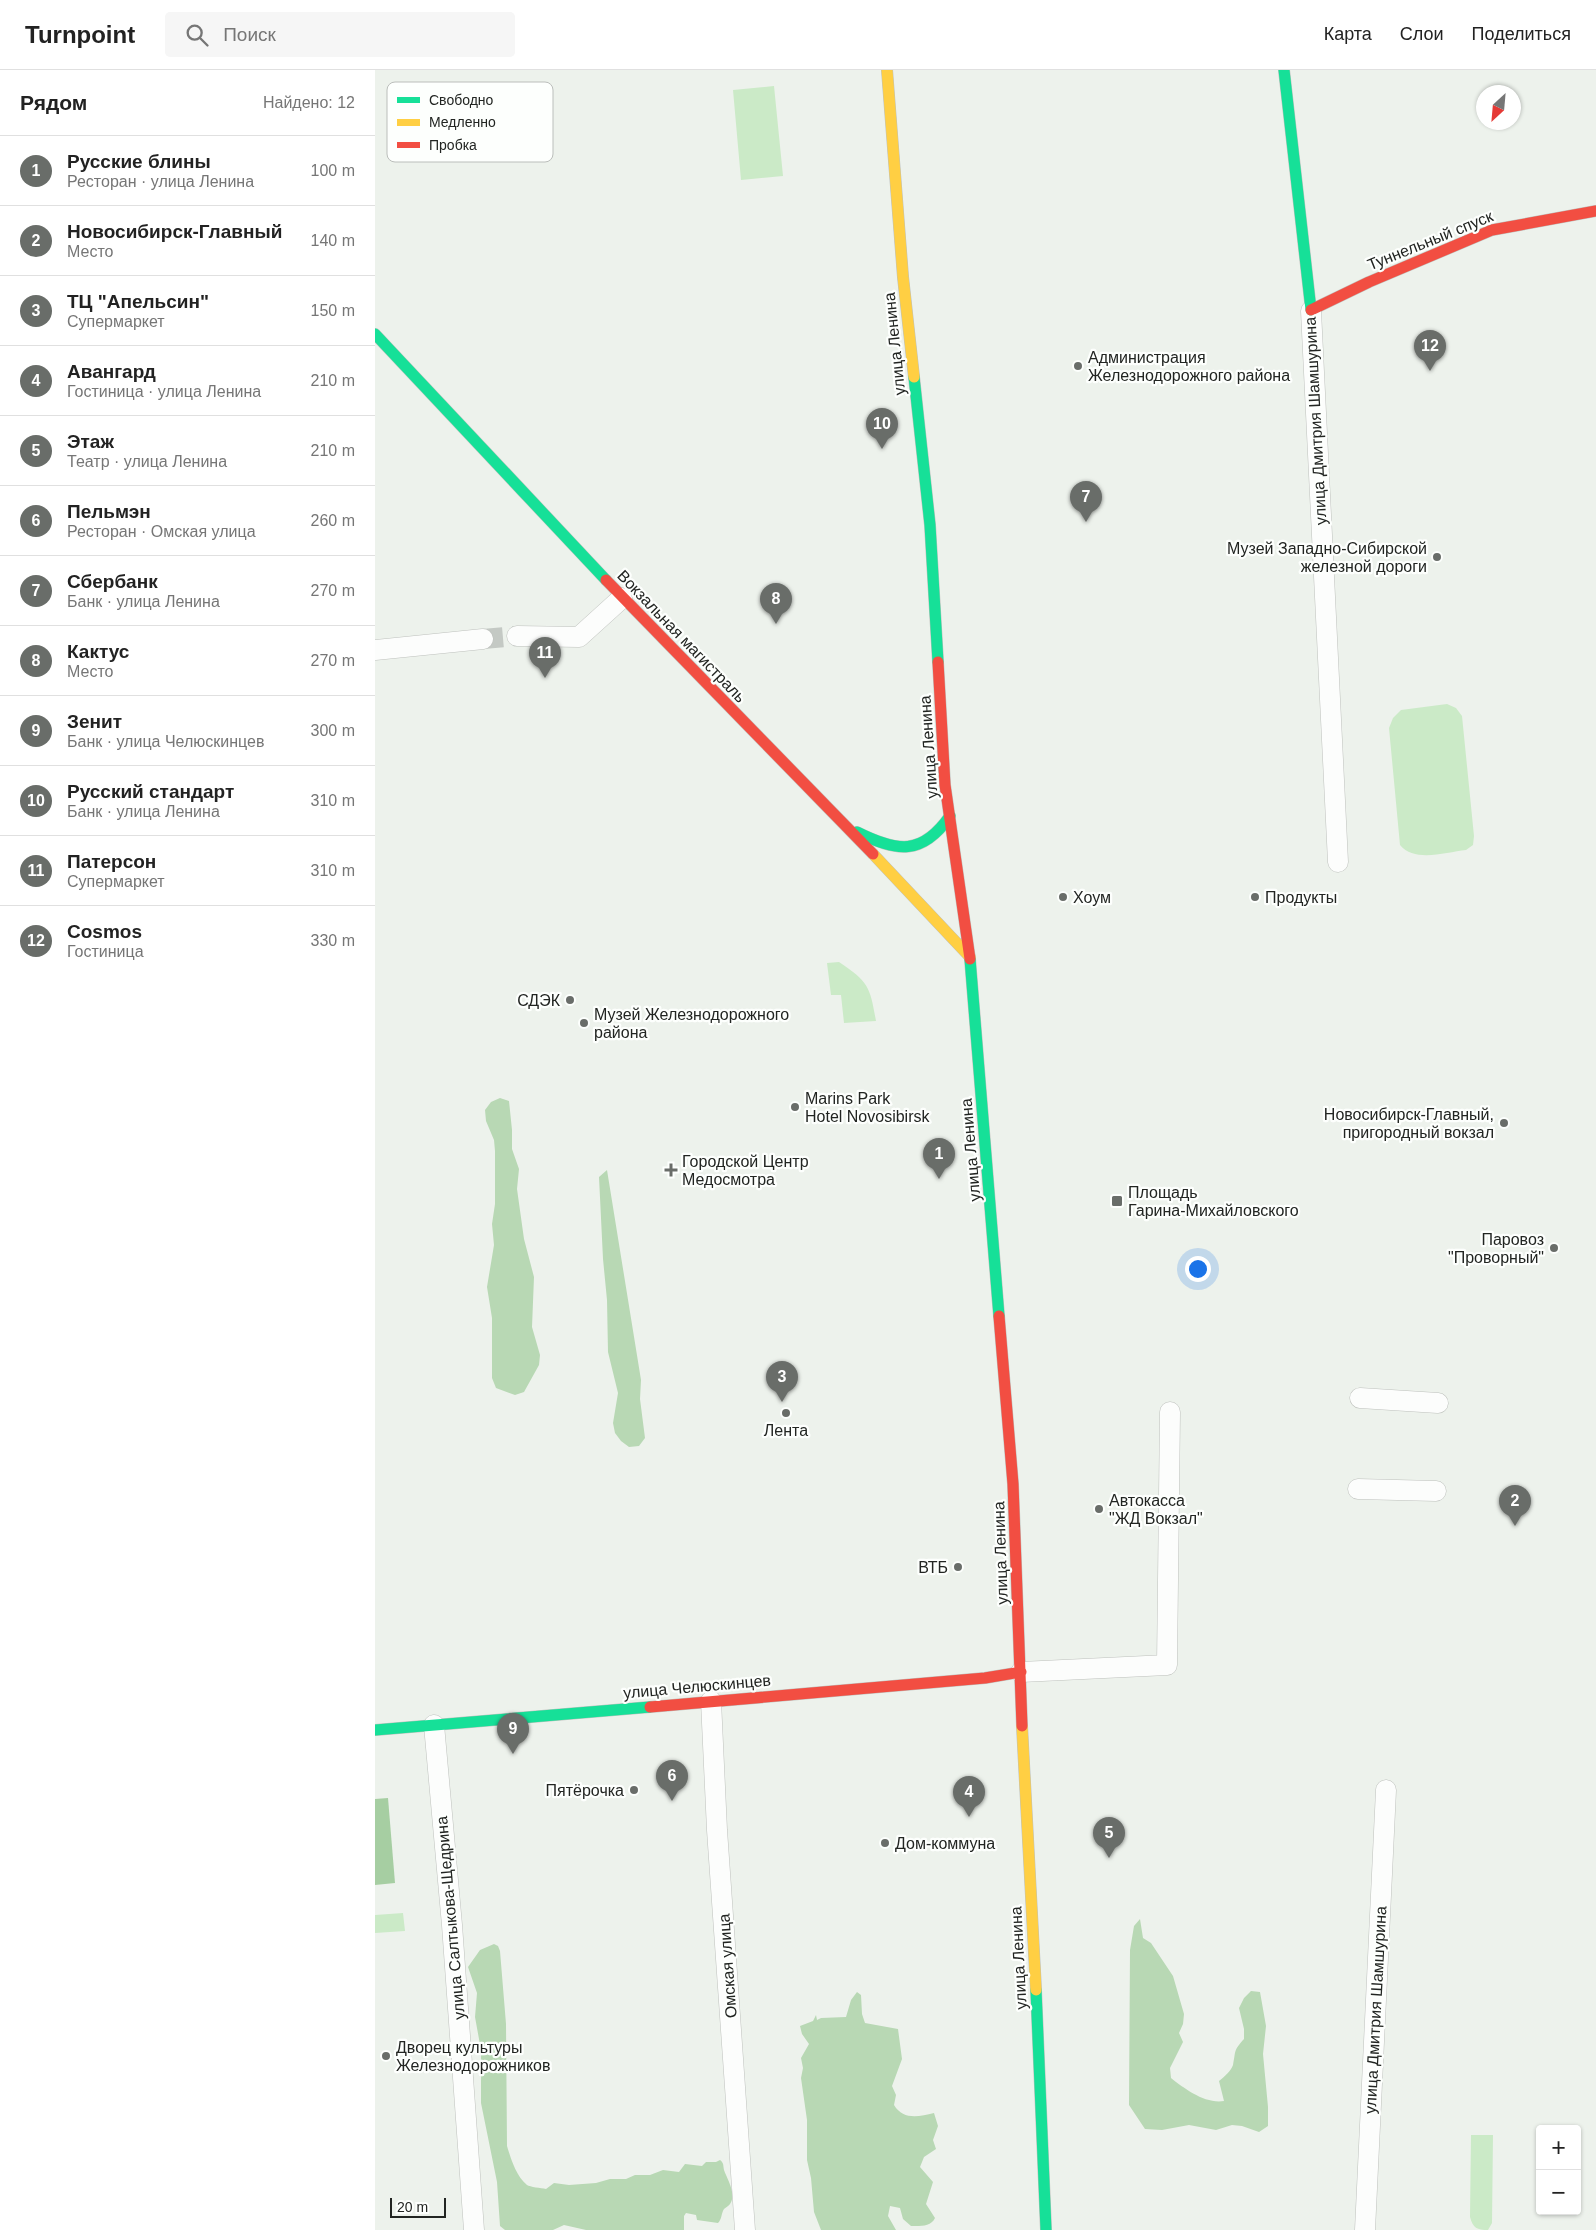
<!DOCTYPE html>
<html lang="ru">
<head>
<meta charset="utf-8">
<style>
  :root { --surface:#fff; --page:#f6f6f6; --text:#222; --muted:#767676; --line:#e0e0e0; --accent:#696d69 }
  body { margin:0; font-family:Arial,sans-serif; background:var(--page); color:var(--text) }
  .controls { position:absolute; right:15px; bottom:15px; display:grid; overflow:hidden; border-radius:5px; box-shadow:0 1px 4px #0004 }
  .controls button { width:45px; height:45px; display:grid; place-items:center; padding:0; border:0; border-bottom:1px solid var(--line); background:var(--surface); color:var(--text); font:25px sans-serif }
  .compass { position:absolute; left:1101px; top:15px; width:45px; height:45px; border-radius:50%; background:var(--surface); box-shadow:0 1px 4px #0004; rotate:206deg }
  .scale { position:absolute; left:15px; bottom:12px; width:56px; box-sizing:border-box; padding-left:5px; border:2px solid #222522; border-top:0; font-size:14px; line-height:18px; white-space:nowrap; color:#222522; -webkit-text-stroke:4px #fdfffd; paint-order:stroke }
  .you { position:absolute; left:822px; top:1198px; width:18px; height:18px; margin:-12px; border:4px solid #fff; border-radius:50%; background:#1a73e8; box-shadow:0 0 0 8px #1a73e833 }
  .badge { display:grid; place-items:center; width:32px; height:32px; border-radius:50%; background:var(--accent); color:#fff; font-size:16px; font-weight:700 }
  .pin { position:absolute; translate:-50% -41px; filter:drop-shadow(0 1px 2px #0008) }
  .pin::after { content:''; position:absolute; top:26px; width:18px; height:15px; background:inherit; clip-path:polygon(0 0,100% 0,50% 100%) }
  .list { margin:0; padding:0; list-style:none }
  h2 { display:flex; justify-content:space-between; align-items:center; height:65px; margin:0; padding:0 20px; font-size:21px }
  h2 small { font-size:16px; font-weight:400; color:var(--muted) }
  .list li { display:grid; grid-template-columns:32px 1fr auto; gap:15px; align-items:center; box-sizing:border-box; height:70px; padding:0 20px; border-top:1px solid var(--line) }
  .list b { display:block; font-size:19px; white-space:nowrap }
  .list p { margin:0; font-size:16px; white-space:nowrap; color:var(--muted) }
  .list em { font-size:16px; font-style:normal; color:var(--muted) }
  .icon { flex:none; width:28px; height:28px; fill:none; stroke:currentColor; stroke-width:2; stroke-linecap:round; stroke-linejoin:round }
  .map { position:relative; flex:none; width:1221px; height:2160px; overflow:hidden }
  header { display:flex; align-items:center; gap:30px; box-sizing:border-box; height:70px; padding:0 25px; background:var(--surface); border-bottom:1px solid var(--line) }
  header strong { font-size:24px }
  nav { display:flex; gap:28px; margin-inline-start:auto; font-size:18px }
  .search { width:350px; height:45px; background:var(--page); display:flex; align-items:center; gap:12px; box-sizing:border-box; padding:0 18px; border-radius:5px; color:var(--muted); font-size:19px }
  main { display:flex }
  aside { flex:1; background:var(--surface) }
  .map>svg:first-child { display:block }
  .green { fill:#cbeac7 }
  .forest { fill:#b8d8b4 }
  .water { fill:#a6cea2 }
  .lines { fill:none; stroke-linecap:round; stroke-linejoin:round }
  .street-tunnel { stroke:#c4c9c4; stroke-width:20; stroke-dasharray:20 10; stroke-linecap:butt }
  .street-casing { stroke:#bec1bd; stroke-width:21 }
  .fast-casing { stroke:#bec1bd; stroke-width:12 }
  .slow-casing { stroke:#bec1bd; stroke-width:12 }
  .jam-casing { stroke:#bec1bd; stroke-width:12 }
  .street { stroke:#fcfdfc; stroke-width:20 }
  .fast { stroke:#16e098; stroke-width:11 }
  .slow { stroke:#ffcf43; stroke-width:11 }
  .jam { stroke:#f24e42; stroke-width:11 }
  .poi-dot { fill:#696d69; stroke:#fdfffd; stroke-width:2 }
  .labels { text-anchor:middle; stroke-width:4.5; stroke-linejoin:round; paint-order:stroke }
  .street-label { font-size:16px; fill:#222522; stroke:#fdfffd }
  .poi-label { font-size:16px; fill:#222522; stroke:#fdfffd; text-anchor:start }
  .key { fill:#fdfffd; stroke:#bbbebb; stroke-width:1 }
  .key-label { font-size:14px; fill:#222522 }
</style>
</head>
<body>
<header>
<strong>Turnpoint</strong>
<div class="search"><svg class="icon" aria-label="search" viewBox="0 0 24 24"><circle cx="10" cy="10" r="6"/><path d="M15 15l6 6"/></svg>Поиск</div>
<nav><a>Карта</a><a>Слои</a><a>Поделиться</a></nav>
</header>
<main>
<aside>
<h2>Рядом<small>Найдено: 12</small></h2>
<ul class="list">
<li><span class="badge">1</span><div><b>Русские блины</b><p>Ресторан · улица Ленина</p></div><em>100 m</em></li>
<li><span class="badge">2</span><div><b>Новосибирск-Главный</b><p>Место</p></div><em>140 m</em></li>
<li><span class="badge">3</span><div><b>ТЦ &quot;Апельсин&quot;</b><p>Супермаркет</p></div><em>150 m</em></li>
<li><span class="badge">4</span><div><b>Авангард</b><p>Гостиница · улица Ленина</p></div><em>210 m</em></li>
<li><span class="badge">5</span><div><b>Этаж</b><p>Театр · улица Ленина</p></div><em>210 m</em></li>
<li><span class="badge">6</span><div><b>Пельмэн</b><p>Ресторан · Омская улица</p></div><em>260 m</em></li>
<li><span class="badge">7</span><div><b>Сбербанк</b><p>Банк · улица Ленина</p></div><em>270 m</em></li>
<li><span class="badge">8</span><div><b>Кактус</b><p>Место</p></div><em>270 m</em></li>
<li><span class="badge">9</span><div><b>Зенит</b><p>Банк · улица Челюскинцев</p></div><em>300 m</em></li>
<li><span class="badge">10</span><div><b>Русский стандарт</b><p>Банк · улица Ленина</p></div><em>310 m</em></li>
<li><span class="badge">11</span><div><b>Патерсон</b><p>Супермаркет</p></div><em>310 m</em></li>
<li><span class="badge">12</span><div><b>Cosmos</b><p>Гостиница</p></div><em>330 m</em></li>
</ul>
</aside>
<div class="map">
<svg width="1221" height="2160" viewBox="0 0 1221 2160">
  <rect width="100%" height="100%" fill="#edf2ec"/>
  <path class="green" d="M399 16 408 106 366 110 358 20Z
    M1072 634 1081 638 1087 646 1099 766 1098 775 1091 780C1071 782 1040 793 1025 775L1014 658 1018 648 1026 640Z
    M464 892C494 912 495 917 501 951L469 953 466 925H456L452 893Z
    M28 1843 30 1861 0 1863V1845Z
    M1096 2065H1118L1117 2153 1113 2160C1102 2160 1098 2158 1095 2147Z"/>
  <path class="forest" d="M125 1028 134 1031 137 1060V1079L144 1099 142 1119 149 1169 159 1207 157 1257 165 1285 164 1295 149 1322 140 1325 121 1318 117 1308V1248L112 1217 119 1175 117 1154 120 1134V1081L119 1070 111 1051 110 1040 116 1032Z
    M232 1100 266 1310 265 1329 270 1368 264 1376 254 1377 246 1371 240 1363 238 1353 243 1323 233 1282 232 1230 228 1189 224 1107Z
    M765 1849 768 1868 776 1873 798 1906 809 1944 808 1954 804 1963 808 1972 795 1998 796 2008C810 2019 830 2034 849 2031L844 2011C849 2007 856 2001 858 1995 861 1981 858 1981 869 1969V1959L864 1938 869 1928 876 1921 885 1922 891 1956 888 1984 893 2037V2056L884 2062 867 2056 857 2055 841 2060 814 2055 787 2060 770 2059 754 2035 755 1880 759 1856Z
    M119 1874 123 1876 125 1881 131 1954 132 2076C136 2089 141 2106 152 2115 155 2117 166 2118 171 2119L179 2113 194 2115 221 2113 235 2109H251L260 2105H275L288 2100 304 2102 310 2094 327 2096 331 2092H341L345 2090C349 2093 348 2095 349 2100 352 2109 362 2124 355 2134 354 2136 351 2137 349 2139 346 2144 347 2149 343 2153L322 2150 321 2145 311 2143 309 2146V2160H211L189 2155 178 2160H130L125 2156 122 2112 106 2033V1980L100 1947 102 1923 93 1897 105 1880Z
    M482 1922 486 1925 487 1944 490 1953 523 1959 527 1989 517 2016 521 2025 519 2035C528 2050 543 2047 559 2043L563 2056 558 2070 561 2079 549 2087 545 2097 558 2112 551 2134 560 2148C556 2157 545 2156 536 2156L528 2149 525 2138 515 2136 513 2146 521 2160H446L439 2142 436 2108 432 2090V2050L426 2008 428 1998 426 1988 434 1974 427 1964 425 1956 438 1951 441 1945 442 1950 446 1948 471 1947 476 1930Z"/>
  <path class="water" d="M13 1728 20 1813 0 1815V1729Z"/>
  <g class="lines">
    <path class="street-tunnel" d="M108 569 142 566"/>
    <g class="street-casing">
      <path id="street" d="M936 241 963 792
        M142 566 204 567 247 528
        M0 580 108 569
        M985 1328 1063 1333
        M983 1419 1061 1421
        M646 1602 792 1595 795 1342
        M336 1631 342 1760 370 2160
        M59 1655 77 1855 99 2160
        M990 2160 1011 1720"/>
    </g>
    <g class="fast-casing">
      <path id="fast" d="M909 0 936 240
        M0 264 231 510
        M539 307 555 455 563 592
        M482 762C522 782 547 786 575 746
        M595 889 624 1246
        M0 1660 275 1637
        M661 1920 671 2160"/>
    </g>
    <g class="slow-casing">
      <path id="slow" d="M512 0 528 207 539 307
        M498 784 595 887
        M647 1656 661 1920"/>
    </g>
    <g class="jam-casing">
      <path id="jam" d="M936 240 994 212 1117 160 1221 141
        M231 510 498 784
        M563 592 570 715 595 889
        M624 1246 638 1414 647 1656
        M275 1637 610 1608 646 1602"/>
    </g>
    <use href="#street" class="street"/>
    <use href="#fast" class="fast"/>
    <use href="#slow" class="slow"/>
    <use href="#jam" class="jam"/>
  </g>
  <g class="poi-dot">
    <circle cx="703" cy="296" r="5"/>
    <circle cx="1062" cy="487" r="5"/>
    <circle cx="688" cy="827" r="5"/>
    <circle cx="880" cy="827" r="5"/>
    <circle cx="195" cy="930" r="5"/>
    <circle cx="209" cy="953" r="5"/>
    <circle cx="420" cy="1037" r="5"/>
    <circle cx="1129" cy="1053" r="5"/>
    <path d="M293.5 1092.5h5v5h5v5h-5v5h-5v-5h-5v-5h5z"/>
    <rect x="736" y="1125" width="12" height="12" rx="2.5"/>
    <circle cx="1179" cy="1178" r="5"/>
    <circle cx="411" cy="1343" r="5"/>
    <circle cx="724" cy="1439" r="5"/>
    <circle cx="583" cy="1497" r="5"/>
    <circle cx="259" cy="1720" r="5"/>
    <circle cx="510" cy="1773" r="5"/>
    <circle cx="11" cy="1986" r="5"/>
  </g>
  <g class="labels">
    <g class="street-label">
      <text transform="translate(1055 170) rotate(-22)" y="6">Туннельный спуск</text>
      <text transform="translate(519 274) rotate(-96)" y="6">улица Ленина</text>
      <text transform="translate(940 351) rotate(-93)" y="6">улица Дмитрия Шамшурина</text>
      <text transform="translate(307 566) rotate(46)" y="6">Вокзальная магистраль</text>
      <text transform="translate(553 677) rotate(-94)" y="6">улица Ленина</text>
      <text transform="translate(595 1080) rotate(-95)" y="6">улица Ленина</text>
      <text transform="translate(625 1483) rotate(-92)" y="6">улица Ленина</text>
      <text transform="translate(322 1616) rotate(-5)" y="6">улица Челюскинцев</text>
      <text transform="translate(75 1848) rotate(-95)" y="6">улица Салтыкова-Щедрина</text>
      <text transform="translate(643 1888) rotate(-93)" y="6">улица Ленина</text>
      <text transform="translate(352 1896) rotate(-94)" y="6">Омская улица</text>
      <text transform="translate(1000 1940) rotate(-87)" y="6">улица Дмитрия Шамшурина</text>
    </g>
    <g class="poi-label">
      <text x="713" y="293">Администрация<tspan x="713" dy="18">Железнодорожного района</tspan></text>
      <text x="1052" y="484" text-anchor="end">Музей Западно-Сибирской<tspan x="1052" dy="18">железной дороги</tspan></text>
      <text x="698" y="833">Хоум</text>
      <text x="890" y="833">Продукты</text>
      <text x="185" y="936" text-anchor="end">СДЭК</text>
      <text x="219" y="950">Музей Железнодорожного<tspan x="219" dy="18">района</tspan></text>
      <text x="430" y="1034">Marins Park<tspan x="430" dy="18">Hotel Novosibirsk</tspan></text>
      <text x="1119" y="1050" text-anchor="end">Новосибирск-Главный,<tspan x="1119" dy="18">пригородный вокзал</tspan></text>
      <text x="307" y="1097">Городской Центр<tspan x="307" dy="18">Медосмотра</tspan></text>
      <text x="753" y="1128">Площадь<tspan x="753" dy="18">Гарина-Михайловского</tspan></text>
      <text x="1169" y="1175" text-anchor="end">Паровоз<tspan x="1169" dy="18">"Проворный"</tspan></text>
      <text x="411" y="1366" text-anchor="middle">Лента</text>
      <text x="734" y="1436">Автокасса<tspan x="734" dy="18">"ЖД Вокзал"</tspan></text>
      <text x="573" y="1503" text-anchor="end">ВТБ</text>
      <text x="249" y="1726" text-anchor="end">Пятёрочка</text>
      <text x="520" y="1779">Дом-коммуна</text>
      <text x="21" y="1983">Дворец культуры<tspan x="21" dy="18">Железнодорожников</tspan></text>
    </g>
  </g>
  <rect x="12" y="12" width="166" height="80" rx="8" class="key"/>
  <rect x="22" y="27" width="23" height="6" fill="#16e098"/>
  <rect x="22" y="49" width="23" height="7" fill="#ffcf43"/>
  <rect x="22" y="72" width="23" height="6" fill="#f24e42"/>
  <g class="key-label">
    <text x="54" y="35">Свободно</text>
    <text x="54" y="57">Медленно</text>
    <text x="54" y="80">Пробка</text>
  </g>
</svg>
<div class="controls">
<button>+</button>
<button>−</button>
</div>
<svg class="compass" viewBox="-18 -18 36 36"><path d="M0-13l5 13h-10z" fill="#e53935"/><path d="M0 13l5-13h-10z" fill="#767676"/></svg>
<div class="scale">20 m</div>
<div class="you"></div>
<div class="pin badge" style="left:564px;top:1109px">1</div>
<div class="pin badge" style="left:1140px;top:1456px">2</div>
<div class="pin badge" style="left:407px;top:1332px">3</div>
<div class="pin badge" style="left:594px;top:1747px">4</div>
<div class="pin badge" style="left:734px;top:1788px">5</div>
<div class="pin badge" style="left:297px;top:1731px">6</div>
<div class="pin badge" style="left:711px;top:452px">7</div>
<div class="pin badge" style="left:401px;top:554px">8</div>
<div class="pin badge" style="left:138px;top:1684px">9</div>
<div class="pin badge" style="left:507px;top:379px">10</div>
<div class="pin badge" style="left:170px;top:608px">11</div>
<div class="pin badge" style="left:1055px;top:301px">12</div>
</div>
</main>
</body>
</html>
